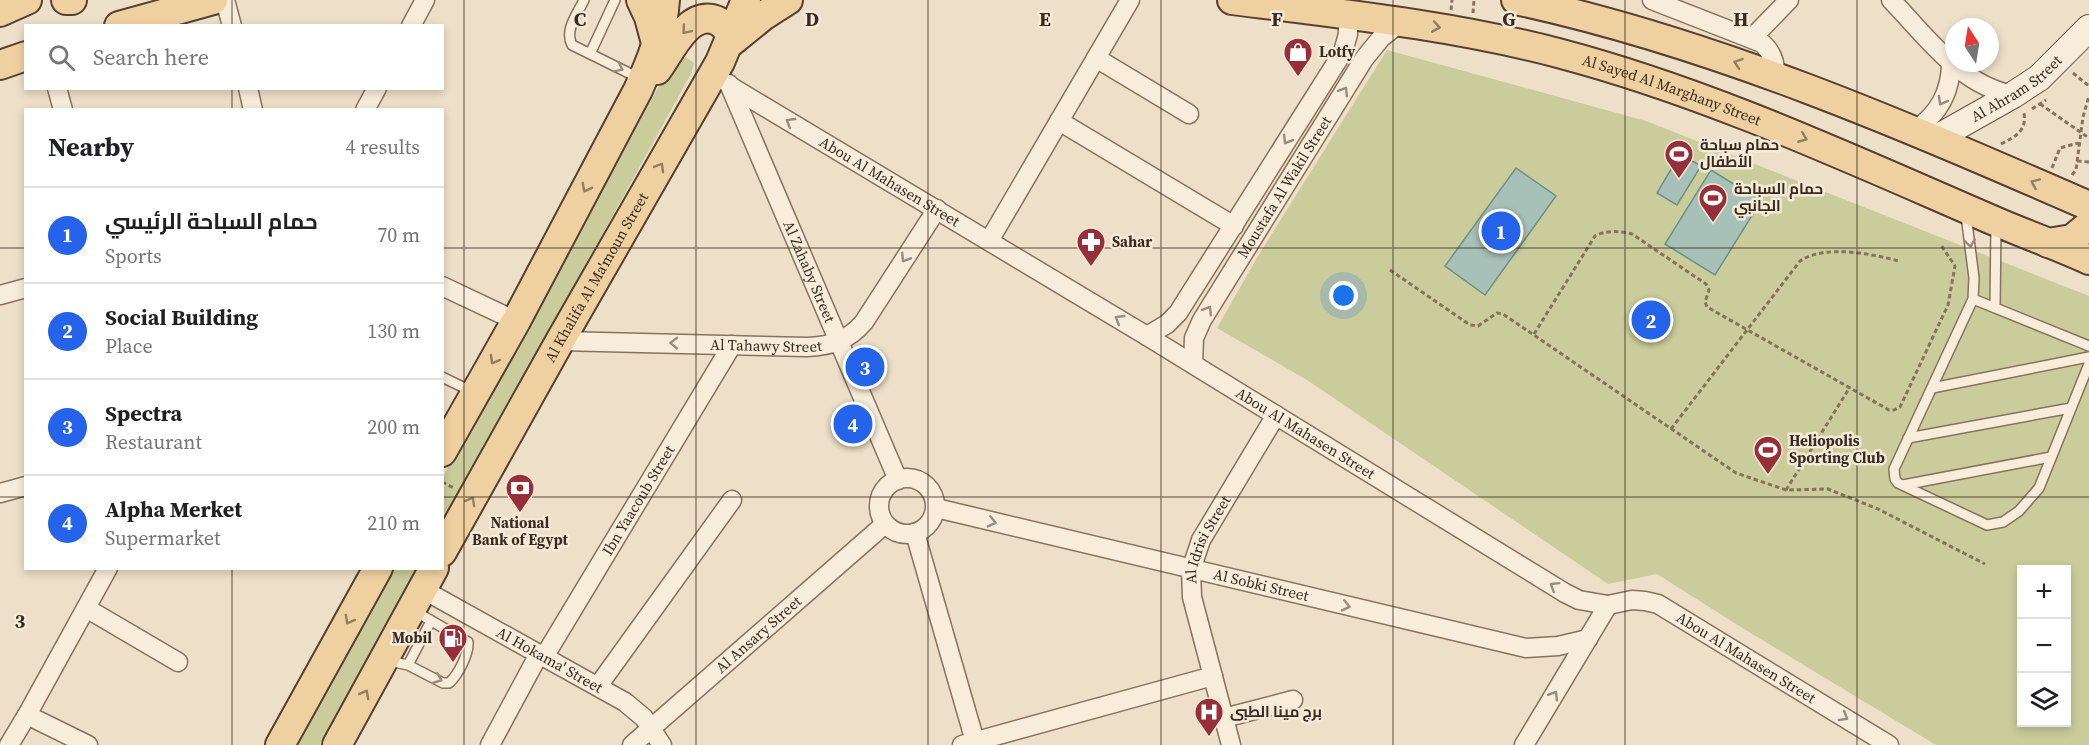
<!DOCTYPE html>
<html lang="en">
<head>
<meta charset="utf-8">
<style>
  :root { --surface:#fff; --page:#f2f2f2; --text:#202124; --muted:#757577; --line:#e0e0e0; --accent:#2563eb }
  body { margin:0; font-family:"Source Serif 4",Cairo,serif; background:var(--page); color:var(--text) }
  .controls { position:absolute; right:18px; bottom:18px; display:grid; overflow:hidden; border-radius:0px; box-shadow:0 3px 9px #0003 }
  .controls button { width:54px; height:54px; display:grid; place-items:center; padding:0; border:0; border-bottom:2px solid var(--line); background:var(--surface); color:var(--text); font:30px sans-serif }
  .compass { position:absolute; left:1945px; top:18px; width:54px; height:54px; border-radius:50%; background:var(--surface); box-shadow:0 3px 9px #0003; rotate:348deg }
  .you { position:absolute; left:1344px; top:296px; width:21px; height:21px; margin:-15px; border:4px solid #fff; border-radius:50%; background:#1a73e8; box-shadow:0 0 0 9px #1a73e833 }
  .badge { display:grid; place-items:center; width:39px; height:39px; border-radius:50%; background:var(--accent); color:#fff; font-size:20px; font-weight:700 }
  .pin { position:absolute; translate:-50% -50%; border:3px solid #fff; box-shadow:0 2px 6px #0006 }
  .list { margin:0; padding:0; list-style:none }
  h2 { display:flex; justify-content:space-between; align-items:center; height:78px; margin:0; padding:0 24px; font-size:26px }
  h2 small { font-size:20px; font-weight:400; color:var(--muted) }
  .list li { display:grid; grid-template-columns:39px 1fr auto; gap:18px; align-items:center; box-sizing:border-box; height:96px; padding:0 24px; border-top:2px solid var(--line) }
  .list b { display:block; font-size:22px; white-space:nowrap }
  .list p { margin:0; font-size:20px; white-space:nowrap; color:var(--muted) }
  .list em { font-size:20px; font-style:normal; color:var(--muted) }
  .icon { flex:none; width:33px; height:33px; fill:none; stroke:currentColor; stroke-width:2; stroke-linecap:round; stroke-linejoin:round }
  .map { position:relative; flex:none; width:2089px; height:745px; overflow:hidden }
  .search { position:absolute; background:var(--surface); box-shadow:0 3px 9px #0003; left:24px; top:24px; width:420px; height:66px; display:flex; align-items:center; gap:15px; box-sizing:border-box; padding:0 21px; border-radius:0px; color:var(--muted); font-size:22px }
  .panel { position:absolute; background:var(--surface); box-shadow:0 3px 9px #0003; left:24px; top:108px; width:420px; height:462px; border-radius:0px }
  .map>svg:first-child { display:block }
  .green { fill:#cacc9b; fill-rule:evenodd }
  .water { fill:#a8c1b8; stroke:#6f9085; stroke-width:1.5 }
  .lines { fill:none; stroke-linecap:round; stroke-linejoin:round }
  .lane-casing { stroke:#89715d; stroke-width:12 }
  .street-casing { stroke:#89715d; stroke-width:21 }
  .secondary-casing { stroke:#6b5240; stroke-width:28 }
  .primary-casing { stroke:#574031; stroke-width:32 }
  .path { stroke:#89715d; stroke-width:3; stroke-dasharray:4.5 3; stroke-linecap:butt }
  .lane { stroke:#f8eddb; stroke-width:9 }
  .street { stroke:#f8eddb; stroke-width:18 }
  .secondary { stroke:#f8eddb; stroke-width:26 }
  .primary { stroke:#efd0a1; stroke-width:28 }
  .oneway { stroke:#947e60 }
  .oneway2 { stroke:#998c7e }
  .grid { fill:none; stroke:#3a2b20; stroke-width:1.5; stroke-opacity:0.55 }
  .labels { text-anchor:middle; stroke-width:5; stroke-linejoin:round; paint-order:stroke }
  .poi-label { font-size:15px; font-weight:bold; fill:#3a2b20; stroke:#f5ead7; text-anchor:start }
  .street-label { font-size:15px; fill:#3a2b20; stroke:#f5ead7 }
  .grid-label { font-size:20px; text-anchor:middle; font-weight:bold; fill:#3a2b20; stroke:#f5ead7; stroke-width:5; stroke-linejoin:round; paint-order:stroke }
</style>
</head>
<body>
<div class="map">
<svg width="2089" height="745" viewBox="0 0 2089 745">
  <rect width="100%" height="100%" fill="#eddfc8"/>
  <path class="green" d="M1387 50 1646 121 2089 296V745H1936L1744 629 1657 574 1608 584 1307 380 1217 328 1258 256ZM2022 570H2066V722H2022Z
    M683 55 694 63 691 74 443 522V477L674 59Z
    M392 569H417L319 745H294Z"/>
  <path class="water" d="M1680 154 1701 166 1677 205 1657 193Z
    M1516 168 1556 196 1485 295 1445 266Z
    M1711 170 1761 201 1715 275 1665 244Z"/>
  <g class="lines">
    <g class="lane-casing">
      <path id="lane" d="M584 0C578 13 564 30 572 45L639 78
        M590 54 615 0
        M1966 215 1974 278 1973 299 1894 469 1895 479 1898 483 1987 525 2003 522 2019 511 2039 488 2089 364
        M1973 299 2089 346
        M1995 308 1996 226
        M442 377 473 392
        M1932 388 2089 357
        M1908 438 2071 408
        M1903 485 2051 457
        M389 661 408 665 443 683H449C458 675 469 654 468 642L423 616 415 607
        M408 665 431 621"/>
    </g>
    <g class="street-casing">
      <g id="street">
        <path d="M225 0 232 26"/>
        <path d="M1652 0 1762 43C1772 52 1776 62 1775 76"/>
        <path d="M1891 0C1927 37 1960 85 2013 95"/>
        <path d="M411 26 425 0"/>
        <path d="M1752 38 1789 0"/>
        <path d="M1096 58 1189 114"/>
        <path id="s1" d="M729 84 898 480"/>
        <path id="s2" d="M730 86 1147 336 1565 593 1579 600 1608 605 1632 600 1645 601 1658 604 1889 745"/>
        <path d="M57 88 63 110"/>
        <path d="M248 88 253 110"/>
        <path d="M365 110 377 88"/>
        <path d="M1059 121 1234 226"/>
        <path d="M1914 131C1939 114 1951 92 1951 62"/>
        <path d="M989 241 1130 0"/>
        <path d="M442 286 516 321"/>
        <path d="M0 295 26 288"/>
        <path d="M1147 336 1167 324 1178 313 1343 52 1348 34V15"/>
        <path id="s3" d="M560 341 807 347C830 346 848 341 864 322L937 209"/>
        <path id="s4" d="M1193 364 1194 338 1202 320 1364 59 1381 38 1401 22"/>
        <circle cx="907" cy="506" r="28"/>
        <path d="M0 493 26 486"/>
        <path id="s5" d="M936 508 1526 648 1558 646 1588 639"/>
        <path d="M915 533 976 745"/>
        <path id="s6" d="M422 589 625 702 644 718 662 745"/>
        <path d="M86 608 178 662"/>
        <path id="s7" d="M544 657 732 345"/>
        <path d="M598 686 732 500"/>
        <path d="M27 715 88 745"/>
        <path d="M1224 718 1293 700"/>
        <path d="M9 745 27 715 108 568"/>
        <path d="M490 745 539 654"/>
        <path id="s8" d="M632 745 885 524"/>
        <path d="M962 745 1213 676"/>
        <path id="s9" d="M1231 745 1192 597 1191 570 1201 540 1276 415"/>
        <path d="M1524 745 1608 605"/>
      </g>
    </g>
    <g class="secondary-casing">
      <g id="secondary">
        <path id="s10" d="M1935 139 2013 95 2039 78 2089 28"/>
      </g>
    </g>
    <g class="primary-casing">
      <g id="primary">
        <path d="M66 0H72"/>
        <path d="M641 0 649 17 656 43"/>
        <path id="s11" d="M1232 0C1342 14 1451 25 1558 53 1710 93 1853 160 1997 222 2027 235 2059 246 2089 260"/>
        <path d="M1516 0C1715 43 1903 125 2089 206"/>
        <path d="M0 12 27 0"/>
        <path d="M119 26 213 0"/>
        <path d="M731 42 763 16 788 0"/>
        <path d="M0 65 26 56"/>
        <path d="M657 70C670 53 686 14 712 19 722 21 728 29 731 38"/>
        <path d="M2048 243 2072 239 2089 225"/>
        <path d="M442 452 516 321 638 90C651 61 663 32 665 0"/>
        <path id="s12" d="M442 552 560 341 720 62 746 0"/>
        <path d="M280 745 378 568"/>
        <path d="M337 745 434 568"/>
      </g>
    </g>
    <path class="path" d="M1451 10 1452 0
      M1473 13 1474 0
      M2073 73 2089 86
      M2040 104 2089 138
      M2032 109 2046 100
      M2001 144C2015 137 2027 131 2024 113
      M2077 161 2089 162
      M2052 168 2060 148 2078 143
      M2072 175 2076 170 2083 117 2089 96
      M1390 270 1470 325 1478 326 1497 313 1503 314 1736 473 1786 490 1828 489 1878 509 1985 564
      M1534 334 1595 236C1605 230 1621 231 1632 234L1706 284 1709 290 1705 302 1707 307 1889 410H1894L1900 407 1948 305 1955 266 1941 245
      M1671 429 1800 261C1825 244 1872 254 1899 261
      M442 482 454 488
      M1786 490 1850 387"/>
    <use href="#lane" class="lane"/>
    <use href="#street" class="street"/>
    <use href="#secondary" class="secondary"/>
    <use href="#primary" class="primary"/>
  </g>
  <defs><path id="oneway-chevron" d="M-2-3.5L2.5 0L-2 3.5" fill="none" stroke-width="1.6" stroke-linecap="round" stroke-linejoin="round" transform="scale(1.5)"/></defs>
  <g class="oneway">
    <use href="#oneway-chevron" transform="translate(1436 27) rotate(10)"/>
    <use href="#oneway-chevron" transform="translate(686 30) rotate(130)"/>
    <use href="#oneway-chevron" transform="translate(1738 63) rotate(-161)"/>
    <use href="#oneway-chevron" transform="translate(1803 138) rotate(22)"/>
    <use href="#oneway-chevron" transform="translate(660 167) rotate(-60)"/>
    <use href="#oneway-chevron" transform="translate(2035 183) rotate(-156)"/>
    <use href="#oneway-chevron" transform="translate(586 188) rotate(118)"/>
    <use href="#oneway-chevron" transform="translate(494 360) rotate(119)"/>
    <use href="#oneway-chevron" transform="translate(471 501) rotate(-61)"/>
    <use href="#oneway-chevron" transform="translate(349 620) rotate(119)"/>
    <use href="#oneway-chevron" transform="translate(365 694) rotate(-61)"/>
  </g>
  <g class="oneway2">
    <use href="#oneway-chevron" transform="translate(619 68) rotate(26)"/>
    <use href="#oneway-chevron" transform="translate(1344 91) rotate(-58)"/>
    <use href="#oneway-chevron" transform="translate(1942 101) rotate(119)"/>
    <use href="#oneway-chevron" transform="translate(790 122) rotate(-149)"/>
    <use href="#oneway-chevron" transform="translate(1287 140) rotate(122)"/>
    <use href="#oneway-chevron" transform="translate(1970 243) rotate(82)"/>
    <use href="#oneway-chevron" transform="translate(905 258) rotate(123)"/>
    <use href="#oneway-chevron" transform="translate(1208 310) rotate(-58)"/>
    <use href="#oneway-chevron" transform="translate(1119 319) rotate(-149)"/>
    <use href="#oneway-chevron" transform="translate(674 343) rotate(-179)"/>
    <use href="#oneway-chevron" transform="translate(992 522) rotate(13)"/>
    <use href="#oneway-chevron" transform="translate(1554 586) rotate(-148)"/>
    <use href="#oneway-chevron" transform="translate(1346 606) rotate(13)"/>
    <use href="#oneway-chevron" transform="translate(438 679) rotate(22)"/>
    <use href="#oneway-chevron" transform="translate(1554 695) rotate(-59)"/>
    <use href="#oneway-chevron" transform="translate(1844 717) rotate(31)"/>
  </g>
  <path class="grid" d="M232 0V26M464 0V745M696 0V745M928 0V745M1161 0V745M1393 0V745M1625 0V745M1857 0V745M232 88V110M0 248H26M442 248H2089M0 497H26M442 497H2089M232 568V745"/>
  <defs>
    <g id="shop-pin" transform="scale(1.5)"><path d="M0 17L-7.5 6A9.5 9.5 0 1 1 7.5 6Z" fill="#962f38" stroke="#f5ead7"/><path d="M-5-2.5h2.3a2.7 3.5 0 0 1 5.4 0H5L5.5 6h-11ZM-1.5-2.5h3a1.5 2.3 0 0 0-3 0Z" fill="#fff"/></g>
    <g id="stadium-pin" transform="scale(1.5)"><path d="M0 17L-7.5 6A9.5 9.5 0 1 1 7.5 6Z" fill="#962f38" stroke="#f5ead7"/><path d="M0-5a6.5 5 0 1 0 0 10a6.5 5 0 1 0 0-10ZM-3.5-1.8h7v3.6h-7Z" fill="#fff"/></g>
    <g id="pharmacy-pin" transform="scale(1.5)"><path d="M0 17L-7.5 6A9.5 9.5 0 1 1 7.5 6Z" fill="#962f38" stroke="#f5ead7"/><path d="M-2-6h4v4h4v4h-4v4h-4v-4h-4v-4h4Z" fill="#fff"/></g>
    <g id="bank-pin" transform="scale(1.5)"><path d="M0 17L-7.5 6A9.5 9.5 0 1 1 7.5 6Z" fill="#962f38" stroke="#f5ead7"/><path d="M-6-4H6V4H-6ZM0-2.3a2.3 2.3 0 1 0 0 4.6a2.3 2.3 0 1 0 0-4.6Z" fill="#fff"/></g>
    <g id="fuel-pin" transform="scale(1.5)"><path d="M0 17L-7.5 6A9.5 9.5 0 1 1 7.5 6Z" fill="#962f38" stroke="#f5ead7"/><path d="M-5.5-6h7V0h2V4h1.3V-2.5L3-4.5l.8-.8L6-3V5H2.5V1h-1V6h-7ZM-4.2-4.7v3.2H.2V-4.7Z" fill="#fff"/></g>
    <g id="hospital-pin" transform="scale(1.5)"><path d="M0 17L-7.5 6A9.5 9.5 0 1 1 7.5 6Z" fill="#962f38" stroke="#f5ead7"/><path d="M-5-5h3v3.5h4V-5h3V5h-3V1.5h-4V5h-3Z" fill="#fff"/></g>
  </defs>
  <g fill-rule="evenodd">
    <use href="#shop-pin" x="1298" y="52"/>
    <use href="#stadium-pin" x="1679" y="154"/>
    <use href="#stadium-pin" x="1713" y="198"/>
    <use href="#pharmacy-pin" x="1091" y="242"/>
    <use href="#stadium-pin" x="1768" y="450"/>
    <use href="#bank-pin" x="520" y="488"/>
    <use href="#fuel-pin" x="453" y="638"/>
    <use href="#hospital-pin" x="1209" y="712"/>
  </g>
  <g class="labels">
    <g class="poi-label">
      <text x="1319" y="57">Lotfy</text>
      <text x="1700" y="150">حمام سباحة<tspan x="1700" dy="17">الأطفال</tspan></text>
      <text x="1734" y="194">حمام السباحة<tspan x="1734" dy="17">الجانبي</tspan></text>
      <text x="1112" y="247">Sahar</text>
      <text x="1789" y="446">Heliopolis<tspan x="1789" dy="17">Sporting Club</tspan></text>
      <text x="520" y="528" text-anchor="middle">National<tspan x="520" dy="17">Bank of Egypt</tspan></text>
      <text x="432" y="643" text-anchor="end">Mobil</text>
      <text x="1230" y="717">برج مينا الطبى</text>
    </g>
    <g class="street-label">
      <text dy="5" stroke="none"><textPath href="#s10" startOffset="96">Al Ahram Street</textPath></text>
      <text dy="5" stroke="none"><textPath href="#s11" startOffset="450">Al Sayed Al Marghany Street</textPath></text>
      <text dy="5" stroke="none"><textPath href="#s2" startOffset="186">Abou Al Mahasen Street</textPath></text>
      <text dy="5" stroke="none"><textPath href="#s4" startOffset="202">Moustafa Al Wakil Street</textPath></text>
      <text dy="5" stroke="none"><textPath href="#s1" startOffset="204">Al Zahaby Street</textPath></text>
      <text dy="5" stroke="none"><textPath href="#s12" startOffset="315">Al Khalifa Al Ma'moun Street</textPath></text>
      <text dy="5" stroke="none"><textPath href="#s3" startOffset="206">Al Tahawy Street</textPath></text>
      <text dy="5" stroke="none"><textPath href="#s2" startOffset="672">Abou Al Mahasen Street</textPath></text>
      <text dy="5" stroke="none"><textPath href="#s7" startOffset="183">Ibn Yaacoub Street</textPath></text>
      <text dy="5" stroke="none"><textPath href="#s9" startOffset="214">Al Idrisi Street</textPath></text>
      <text dy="5" stroke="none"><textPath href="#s5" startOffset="334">Al Sobki Street</textPath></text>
      <text dy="5" stroke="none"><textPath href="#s8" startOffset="168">Al Ansary Street</textPath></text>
      <text dy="5" stroke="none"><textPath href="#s2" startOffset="1176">Abou Al Mahasen Street</textPath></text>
      <text dy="5" stroke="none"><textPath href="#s6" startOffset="146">Al Hokama' Street</textPath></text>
    </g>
  </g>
  <g class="grid-label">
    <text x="580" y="26">C</text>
    <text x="812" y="26">D</text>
    <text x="1045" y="26">E</text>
    <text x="1277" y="26">F</text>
    <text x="1509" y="26">G</text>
    <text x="1741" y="26">H</text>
    <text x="20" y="628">3</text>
  </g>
</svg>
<div class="controls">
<button>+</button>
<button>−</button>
<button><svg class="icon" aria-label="layers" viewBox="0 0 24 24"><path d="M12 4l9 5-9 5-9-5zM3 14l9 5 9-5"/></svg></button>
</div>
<svg class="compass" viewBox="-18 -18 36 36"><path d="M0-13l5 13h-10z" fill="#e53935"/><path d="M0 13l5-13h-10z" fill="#757577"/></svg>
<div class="you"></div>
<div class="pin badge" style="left:1501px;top:231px">1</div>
<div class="pin badge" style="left:1651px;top:320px">2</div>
<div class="pin badge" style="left:865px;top:367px">3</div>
<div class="pin badge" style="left:853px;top:424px">4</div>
<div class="search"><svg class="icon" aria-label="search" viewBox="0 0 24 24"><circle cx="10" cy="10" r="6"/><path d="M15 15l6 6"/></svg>Search here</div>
<section class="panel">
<h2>Nearby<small>4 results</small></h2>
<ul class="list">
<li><span class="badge">1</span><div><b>حمام السباحة الرئيسي</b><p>Sports</p></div><em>70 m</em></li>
<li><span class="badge">2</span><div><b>Social Building</b><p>Place</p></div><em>130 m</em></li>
<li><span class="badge">3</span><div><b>Spectra</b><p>Restaurant</p></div><em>200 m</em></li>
<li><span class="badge">4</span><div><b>Alpha Merket</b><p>Supermarket</p></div><em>210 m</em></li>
</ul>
</section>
</div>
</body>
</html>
